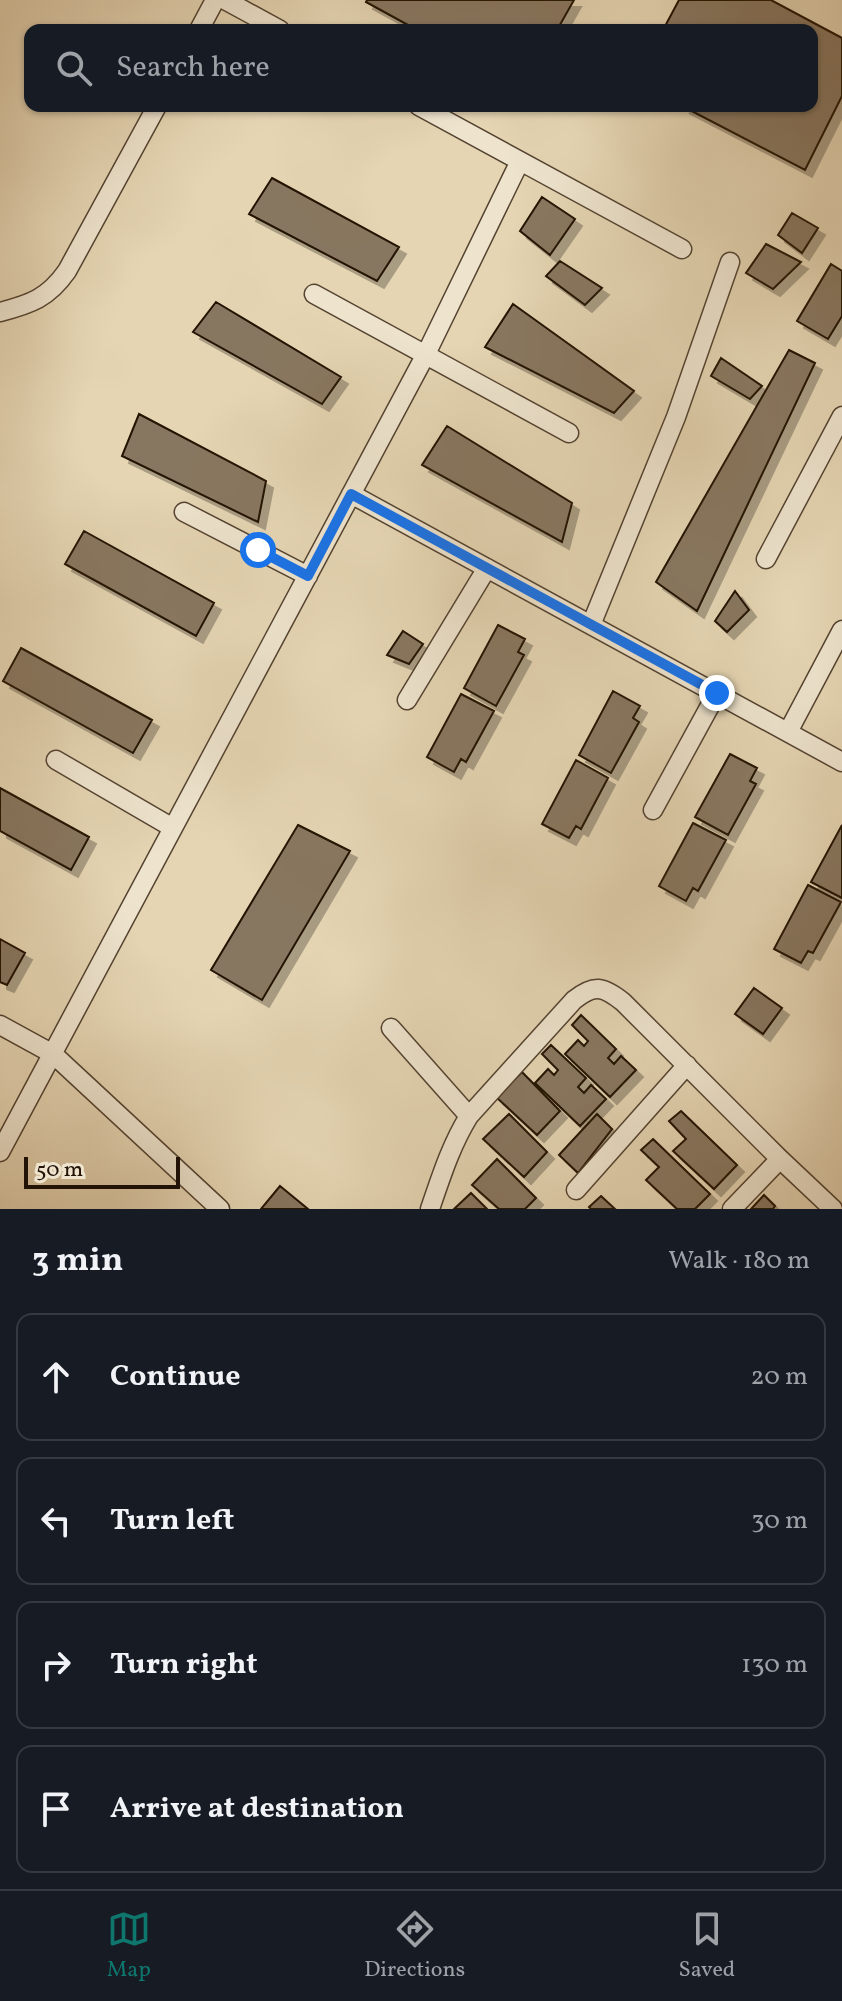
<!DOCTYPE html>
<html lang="en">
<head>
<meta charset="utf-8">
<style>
  :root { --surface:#171b24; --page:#242831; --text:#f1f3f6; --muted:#9ea1a6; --line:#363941; --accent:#0f766e }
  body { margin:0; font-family:Vollkorn,serif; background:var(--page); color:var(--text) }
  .scale { position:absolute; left:24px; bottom:20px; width:156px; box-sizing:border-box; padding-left:8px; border:4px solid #231206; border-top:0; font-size:22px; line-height:28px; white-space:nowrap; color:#231206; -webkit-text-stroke:6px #eee4ce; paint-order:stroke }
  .stop { position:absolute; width:24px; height:24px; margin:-18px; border:6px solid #1a73e8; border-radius:50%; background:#fff }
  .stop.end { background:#1a73e8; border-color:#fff; box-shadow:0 2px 8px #0008 }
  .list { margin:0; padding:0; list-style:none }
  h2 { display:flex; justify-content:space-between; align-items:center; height:104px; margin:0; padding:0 32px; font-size:34px }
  h2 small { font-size:26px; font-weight:400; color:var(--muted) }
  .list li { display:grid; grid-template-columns:52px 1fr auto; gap:24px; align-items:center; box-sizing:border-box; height:128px; margin:0 16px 16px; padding:0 16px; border:2px solid var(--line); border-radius:16px }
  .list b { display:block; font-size:30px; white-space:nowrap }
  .list em { font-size:26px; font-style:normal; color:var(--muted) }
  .icon { flex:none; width:44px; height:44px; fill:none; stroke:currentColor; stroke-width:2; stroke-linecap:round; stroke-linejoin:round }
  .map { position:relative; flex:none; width:842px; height:1209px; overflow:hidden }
  .search { position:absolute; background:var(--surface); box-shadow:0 2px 6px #0004; left:24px; right:24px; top:24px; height:88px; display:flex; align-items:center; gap:20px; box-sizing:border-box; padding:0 28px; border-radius:16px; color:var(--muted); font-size:30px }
  .sheet { height:680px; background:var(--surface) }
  nav { display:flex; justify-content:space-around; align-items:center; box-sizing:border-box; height:112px; border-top:2px solid var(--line); background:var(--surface); font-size:22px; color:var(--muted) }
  nav a { display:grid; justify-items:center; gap:4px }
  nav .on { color:var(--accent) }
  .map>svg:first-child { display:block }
  .building { fill:#887760; stroke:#231206; stroke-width:2; filter:url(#shadow) }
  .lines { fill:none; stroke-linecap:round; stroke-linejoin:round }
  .minor-casing { stroke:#544331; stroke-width:21 }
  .minor { stroke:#eee4ce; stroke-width:18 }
  .route { stroke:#1a73e8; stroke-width:10 }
</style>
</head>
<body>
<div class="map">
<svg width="842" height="1209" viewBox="0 0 842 1209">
  <defs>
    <filter id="shadow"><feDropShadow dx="7" dy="7" stdDeviation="0" flood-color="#0004"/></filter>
  </defs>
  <rect width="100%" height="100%" fill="#e5d5b3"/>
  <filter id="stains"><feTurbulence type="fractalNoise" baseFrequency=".0025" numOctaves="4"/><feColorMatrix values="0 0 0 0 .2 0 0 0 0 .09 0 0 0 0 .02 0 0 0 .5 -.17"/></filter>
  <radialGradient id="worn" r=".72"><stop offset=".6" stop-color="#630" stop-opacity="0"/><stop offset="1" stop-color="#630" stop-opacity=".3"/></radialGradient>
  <path class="building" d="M367 0H574L557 30H417L366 2Z
    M679 0H771L842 38V96L805 170 682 106H812V30H663Z
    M272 178 399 247 377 281 249 214Z
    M542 197 575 219 550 255 520 231Z
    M792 213 818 228 802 253 778 235Z
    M766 244 801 262 773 289 746 273Z
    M560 261 602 288 585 305 546 276Z
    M831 264 842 271V316L828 339 797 321Z
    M216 302 341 377 322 404 193 332Z
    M513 304 634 391 614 413 485 347Z
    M789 350 815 363 697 611 656 582Z
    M721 358 762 386 750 399 711 376Z
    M139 414 266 481 258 522 122 456Z
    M447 426 572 503 562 542 422 465Z
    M84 531 214 603 196 636 65 564Z
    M735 591 749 610 727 632 715 621Z
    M498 625 525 639 518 652 524 655 496 706 464 688Z
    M403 631 423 644 409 664 387 655Z
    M21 648 152 720 133 753 3 681Z
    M613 691 640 706 633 718 639 722 611 773 579 755Z
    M461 694 494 711 466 762 461 759 454 772 427 757Z
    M730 754 757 768 750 781 756 784 728 835 695 817Z
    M576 760 608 778 581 829 576 826 569 838 542 824Z
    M0 788 89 837 71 870 0 831Z
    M693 823 726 840 698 891 693 888 686 901 659 886Z
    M298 825 350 851 262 1000 211 970Z
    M842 825V898L811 882Z
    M808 885 841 902 813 953 808 951 801 963 774 949Z
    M0 939 25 953 7 985 0 982Z
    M754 988 782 1008 763 1034 735 1014Z
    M581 1015 616 1049 608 1058 614 1064 621 1056 636 1070 610 1097 565 1054 578 1040 584 1046 588 1041 572 1025Z
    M551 1045 586 1078 578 1087 584 1093 591 1085 606 1099 580 1126 535 1083 548 1069 554 1075 558 1070 542 1054Z
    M522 1072 560 1111 537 1135 496 1097Z
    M681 1111 737 1165 714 1189 673 1151 686 1139 669 1121Z
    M509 1114 547 1152 524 1177 483 1139Z
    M597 1114 612 1129 578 1173 559 1155Z
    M653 1139 710 1194 695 1209H677L646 1180 659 1167 641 1150Z
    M497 1159 536 1198 525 1209H499L472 1185Z
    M280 1186 308 1209H261Z
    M471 1193 487 1209H454Z
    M764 1195 775 1206 773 1209H751Z
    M601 1196 615 1209H591L589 1207Z"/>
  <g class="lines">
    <g class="minor-casing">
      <path id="minor" d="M225 0 280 30
        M199 30 215 0
        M419 106 682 249
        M314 294 569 433
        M0 312C31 304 48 298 67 271L157 106
        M351 494 842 762
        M184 512 308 576
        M766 559 842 416
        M591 625 676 417 730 262
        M407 700 487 568
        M788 732 842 630
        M56 760 173 828
        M653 810 717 693
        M0 1025 53 1054 220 1209
        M391 1028 469 1116
        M0 1152 426 354 520 161
        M576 1190 687 1065
        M430 1209C441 1177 451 1145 469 1116L574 1000C594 984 603 986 623 1002L780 1159 833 1209
        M732 1209 780 1159"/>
    </g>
    <use href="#minor" class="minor"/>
  </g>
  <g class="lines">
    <path class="route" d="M258 550 308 576 351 494 717 693"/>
  </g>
  <rect width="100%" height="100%" filter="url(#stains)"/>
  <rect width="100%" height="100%" fill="url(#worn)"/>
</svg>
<div class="scale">50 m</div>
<div class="stop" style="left:258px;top:550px"></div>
<div class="stop end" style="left:717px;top:693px"></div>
<div class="search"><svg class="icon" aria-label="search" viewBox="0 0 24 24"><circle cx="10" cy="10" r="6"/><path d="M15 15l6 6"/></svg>Search here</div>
</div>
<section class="sheet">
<h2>3 min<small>Walk · 180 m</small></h2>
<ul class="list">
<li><svg class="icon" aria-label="ahead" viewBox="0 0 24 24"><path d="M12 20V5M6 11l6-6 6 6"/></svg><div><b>Continue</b></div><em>20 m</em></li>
<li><svg class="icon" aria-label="left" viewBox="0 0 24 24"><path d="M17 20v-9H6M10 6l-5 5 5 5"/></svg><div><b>Turn left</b></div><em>30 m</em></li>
<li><svg class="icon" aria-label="right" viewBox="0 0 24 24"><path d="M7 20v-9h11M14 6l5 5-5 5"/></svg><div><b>Turn right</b></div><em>130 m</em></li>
<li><svg class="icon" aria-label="arrive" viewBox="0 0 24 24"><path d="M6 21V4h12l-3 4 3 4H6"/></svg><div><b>Arrive at destination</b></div></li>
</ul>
</section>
<nav>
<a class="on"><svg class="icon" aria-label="map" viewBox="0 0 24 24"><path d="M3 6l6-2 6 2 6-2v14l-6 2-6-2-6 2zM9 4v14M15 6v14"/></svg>Map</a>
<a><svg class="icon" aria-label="directions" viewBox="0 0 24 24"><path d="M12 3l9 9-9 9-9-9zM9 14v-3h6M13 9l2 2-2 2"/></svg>Directions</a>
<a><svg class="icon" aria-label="saved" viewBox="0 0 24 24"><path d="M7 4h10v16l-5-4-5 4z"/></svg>Saved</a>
</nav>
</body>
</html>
